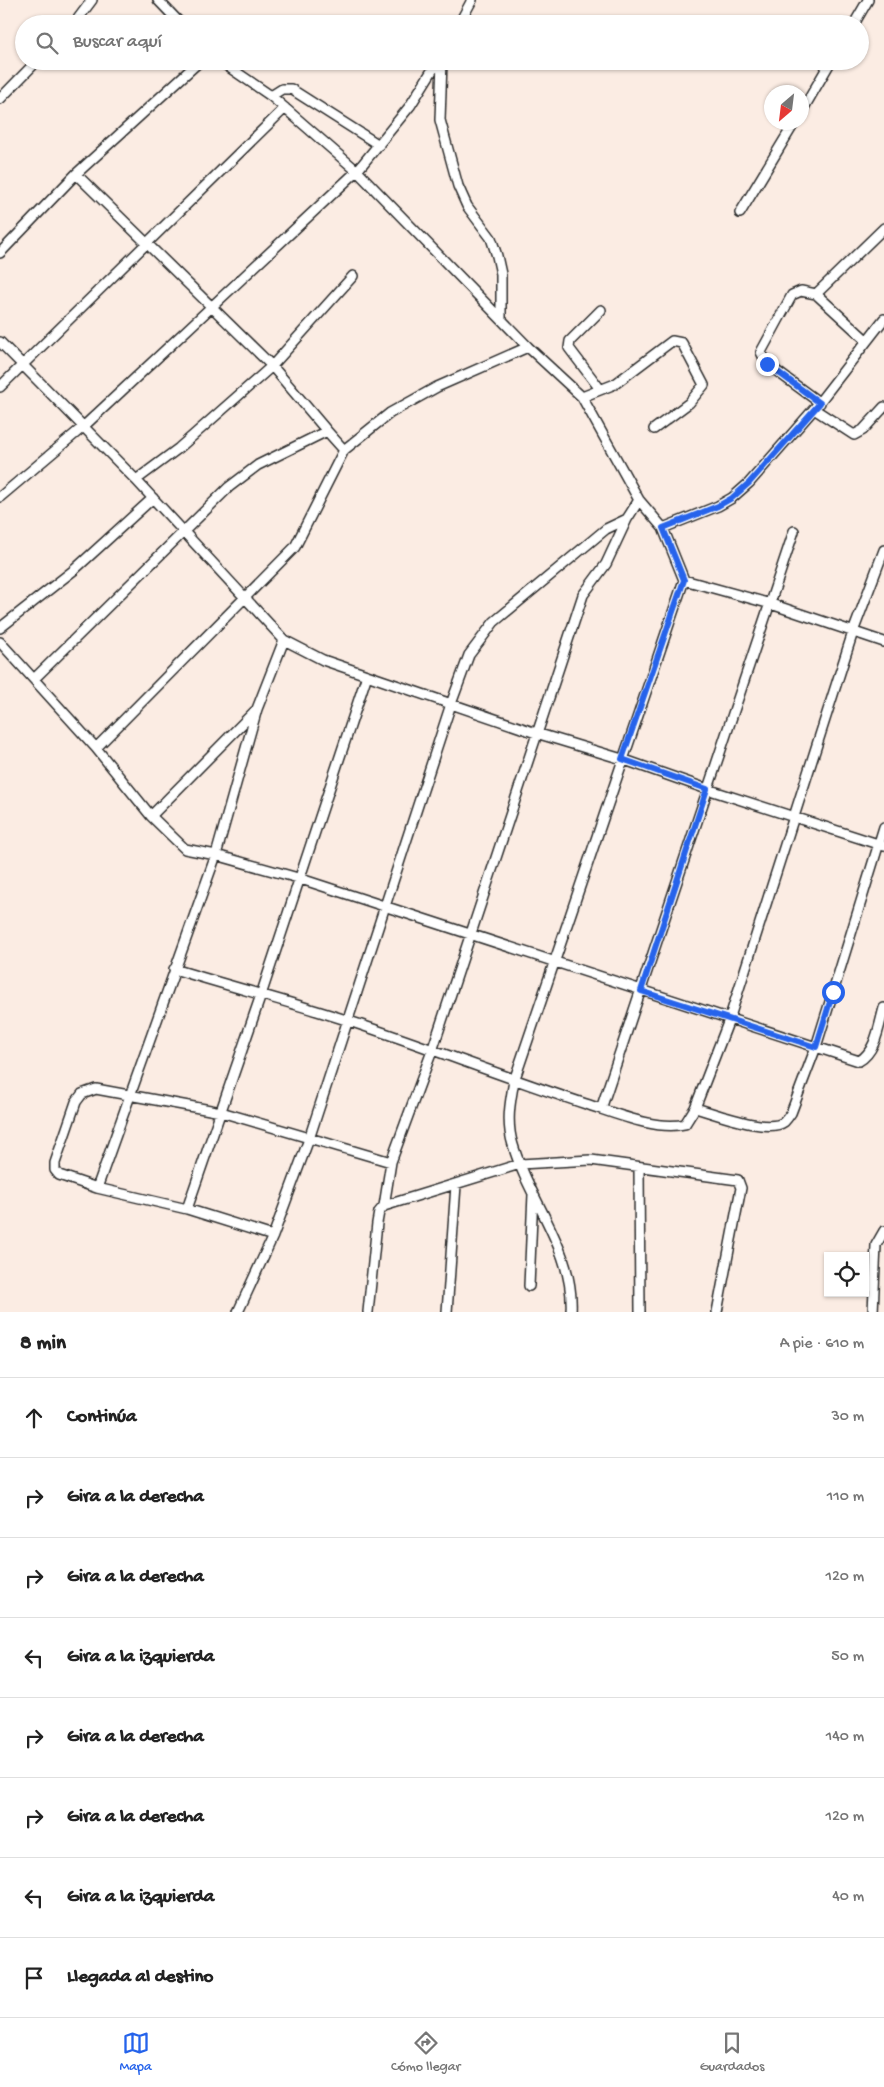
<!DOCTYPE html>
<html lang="es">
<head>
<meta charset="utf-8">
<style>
  :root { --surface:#fff; --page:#f2f2f2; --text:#222; --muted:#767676; --line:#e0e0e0; --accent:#2563eb }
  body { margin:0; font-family:"Gochi Hand",sans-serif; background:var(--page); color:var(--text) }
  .controls { position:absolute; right:15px; bottom:15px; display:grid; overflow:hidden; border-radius:0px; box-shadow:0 1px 4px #0004 }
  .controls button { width:45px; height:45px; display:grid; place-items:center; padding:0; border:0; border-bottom:1px solid var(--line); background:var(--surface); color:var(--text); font:25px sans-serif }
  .compass { position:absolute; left:764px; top:85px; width:45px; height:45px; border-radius:50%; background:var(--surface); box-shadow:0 1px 4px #0004; rotate:208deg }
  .stop { position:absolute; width:15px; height:15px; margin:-11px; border:4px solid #2563eb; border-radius:50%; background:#fff }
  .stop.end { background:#2563eb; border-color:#fff; box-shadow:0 1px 5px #0008 }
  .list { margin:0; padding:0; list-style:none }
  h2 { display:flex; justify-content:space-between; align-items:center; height:65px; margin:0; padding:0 20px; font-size:21px }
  h2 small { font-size:16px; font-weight:400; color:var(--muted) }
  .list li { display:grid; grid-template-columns:32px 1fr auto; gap:15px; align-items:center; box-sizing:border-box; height:80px; padding:0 20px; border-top:1px solid var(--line) }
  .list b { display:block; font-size:19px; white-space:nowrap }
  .list em { font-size:16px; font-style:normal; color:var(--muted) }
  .icon { flex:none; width:28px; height:28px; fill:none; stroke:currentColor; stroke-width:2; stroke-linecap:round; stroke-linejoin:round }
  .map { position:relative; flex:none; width:884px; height:1312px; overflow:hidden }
  .search { position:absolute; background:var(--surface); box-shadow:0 1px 4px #0004; left:15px; right:15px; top:15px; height:55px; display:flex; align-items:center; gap:12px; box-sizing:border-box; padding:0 18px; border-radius:28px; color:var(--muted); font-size:19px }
  .sheet { height:705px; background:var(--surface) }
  nav { display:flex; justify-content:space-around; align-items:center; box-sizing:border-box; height:70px; border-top:1px solid var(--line); background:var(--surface); font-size:14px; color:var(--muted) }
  nav a { display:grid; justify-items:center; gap:2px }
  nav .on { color:var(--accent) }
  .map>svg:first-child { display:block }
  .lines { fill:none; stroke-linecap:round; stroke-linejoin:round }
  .street-casing { stroke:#2b2b2b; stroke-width:12 }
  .street { stroke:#fff; stroke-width:9 }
  .route { stroke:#2563eb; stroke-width:6 }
</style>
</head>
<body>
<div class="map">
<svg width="884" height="1312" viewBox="0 0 884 1312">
  <rect width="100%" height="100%" fill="#fbece3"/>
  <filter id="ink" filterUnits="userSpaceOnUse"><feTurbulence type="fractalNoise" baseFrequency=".02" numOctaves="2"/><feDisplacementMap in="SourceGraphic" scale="10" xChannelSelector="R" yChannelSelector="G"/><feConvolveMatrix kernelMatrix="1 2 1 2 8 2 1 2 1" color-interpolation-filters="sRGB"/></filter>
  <g filter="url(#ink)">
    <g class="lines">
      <g class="street-casing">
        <path id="street" d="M158 0 181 24
          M74 24 92 0
          M459 24 472 0
          M854 24 868 0
          M220 61 271 96 357 171 528 347 582 397 639 500 663 528 684 580 514 1081C510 1102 506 1123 513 1145 529 1201 575 1251 571 1312
          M442 61 440 120 458 186 467 206 491 238 497 256 501 274V318
          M271 96 282 89H291L379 145
          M0 99 37 61
          M802 111 831 61
          M76 174 272 366 327 431
          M740 213 795 122
          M0 253 76 174 200 61
          M816 294 884 228
          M0 342 136 480 284 640 323 660 536 733 622 759 707 789 884 846
          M0 387 285 108
          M600 389 569 348 570 341 601 310
          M582 397 615 384 672 341 682 343 704 385 689 403 654 429
          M820 403 767 364 761 352 792 295 801 291 816 294 866 340
          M814 409 854 435 863 430 884 407
          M136 480 179 448 272 366 353 276
          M0 497 83 427 357 171 410 106 438 61
          M663 528 718 506 732 498 749 483 814 409 884 319
          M684 580 771 604 884 642
          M0 628 74 570 153 498
          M0 642 96 748 151 816 185 849 216 855 298 878 859 1061C876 1052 879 1025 884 1008
          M34 679 229 487 258 465 327 431 344 450
          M96 748 295 547 344 450 390 413 437 387 528 347
          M151 816 255 711
          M174 969C232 987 291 1002 349 1021 429 1047 506 1078 586 1104 614 1113 657 1131 685 1124L695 1108 729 1020 853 632 884 550
          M695 1108C714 1113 768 1134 784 1122 786 1120 789 1116 791 1113L816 1047 884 827
          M601 1109 794 531
          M639 1168 640 1312
          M97 1188 59 1175 55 1170V1163L76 1102 82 1094 96 1089 221 1112 391 1162
          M384 1206 391 1162 432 1051 583 595 606 564 627 519 639 500
          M187 1209 261 995 367 675
          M273 1236 187 1209 97 1188 216 855 257 709 284 640
          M529 1286 533 1194
          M238 1312 273 1236 309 1139 451 704 469 655 494 622 606 529 627 519
          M368 1312 377 1223 379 1212 384 1206 520 1164 591 1160 738 1180 741 1188 717 1312
          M447 1312 456 1185
          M873 1312 876 1245 884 1231"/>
      </g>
      <use href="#street" class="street"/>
    </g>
  </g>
  <g class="lines" filter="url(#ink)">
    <path class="route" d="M767 364 820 403 749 483 732 498 718 506 663 528 684 580 622 759 707 789 641 991 816 1047 833 992"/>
  </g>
</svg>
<div class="controls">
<button><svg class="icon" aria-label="locate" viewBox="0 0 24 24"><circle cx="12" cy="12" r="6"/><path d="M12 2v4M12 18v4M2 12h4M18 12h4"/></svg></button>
</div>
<svg class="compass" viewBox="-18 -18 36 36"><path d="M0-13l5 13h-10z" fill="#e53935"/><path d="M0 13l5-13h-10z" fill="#767676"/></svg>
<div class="stop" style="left:833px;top:992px"></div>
<div class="stop end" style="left:767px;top:364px"></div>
<div class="search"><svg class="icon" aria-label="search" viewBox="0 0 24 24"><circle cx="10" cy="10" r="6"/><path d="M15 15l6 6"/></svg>Buscar aquí</div>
</div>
<section class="sheet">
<h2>8 min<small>A pie · 610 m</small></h2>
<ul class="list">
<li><svg class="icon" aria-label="ahead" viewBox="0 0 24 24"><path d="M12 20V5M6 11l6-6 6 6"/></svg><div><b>Continúa</b></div><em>30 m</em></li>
<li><svg class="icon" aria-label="right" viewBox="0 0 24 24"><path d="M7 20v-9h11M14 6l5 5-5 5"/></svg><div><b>Gira a la derecha</b></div><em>110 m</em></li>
<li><svg class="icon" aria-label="right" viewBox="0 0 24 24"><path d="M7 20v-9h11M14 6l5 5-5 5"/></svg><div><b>Gira a la derecha</b></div><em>120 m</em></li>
<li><svg class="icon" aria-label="left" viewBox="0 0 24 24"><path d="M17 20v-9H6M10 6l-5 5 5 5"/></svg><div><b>Gira a la izquierda</b></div><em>50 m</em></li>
<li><svg class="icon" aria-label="right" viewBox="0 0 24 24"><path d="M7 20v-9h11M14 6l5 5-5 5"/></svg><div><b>Gira a la derecha</b></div><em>140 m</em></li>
<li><svg class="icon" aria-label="right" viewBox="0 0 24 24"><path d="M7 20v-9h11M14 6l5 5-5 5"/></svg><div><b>Gira a la derecha</b></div><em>120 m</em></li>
<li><svg class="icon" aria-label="left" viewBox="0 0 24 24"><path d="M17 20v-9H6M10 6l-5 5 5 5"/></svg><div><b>Gira a la izquierda</b></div><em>40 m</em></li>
<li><svg class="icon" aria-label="arrive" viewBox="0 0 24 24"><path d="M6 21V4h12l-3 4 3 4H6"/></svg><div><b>Llegada al destino</b></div></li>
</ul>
</section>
<nav>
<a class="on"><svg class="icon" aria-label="map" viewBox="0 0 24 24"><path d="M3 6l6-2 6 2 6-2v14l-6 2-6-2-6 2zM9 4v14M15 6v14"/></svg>Mapa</a>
<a><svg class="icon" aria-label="directions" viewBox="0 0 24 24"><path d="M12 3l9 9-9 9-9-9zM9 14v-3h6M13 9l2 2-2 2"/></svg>Cómo llegar</a>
<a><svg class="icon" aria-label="saved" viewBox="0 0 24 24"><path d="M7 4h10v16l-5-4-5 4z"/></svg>Guardados</a>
</nav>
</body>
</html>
